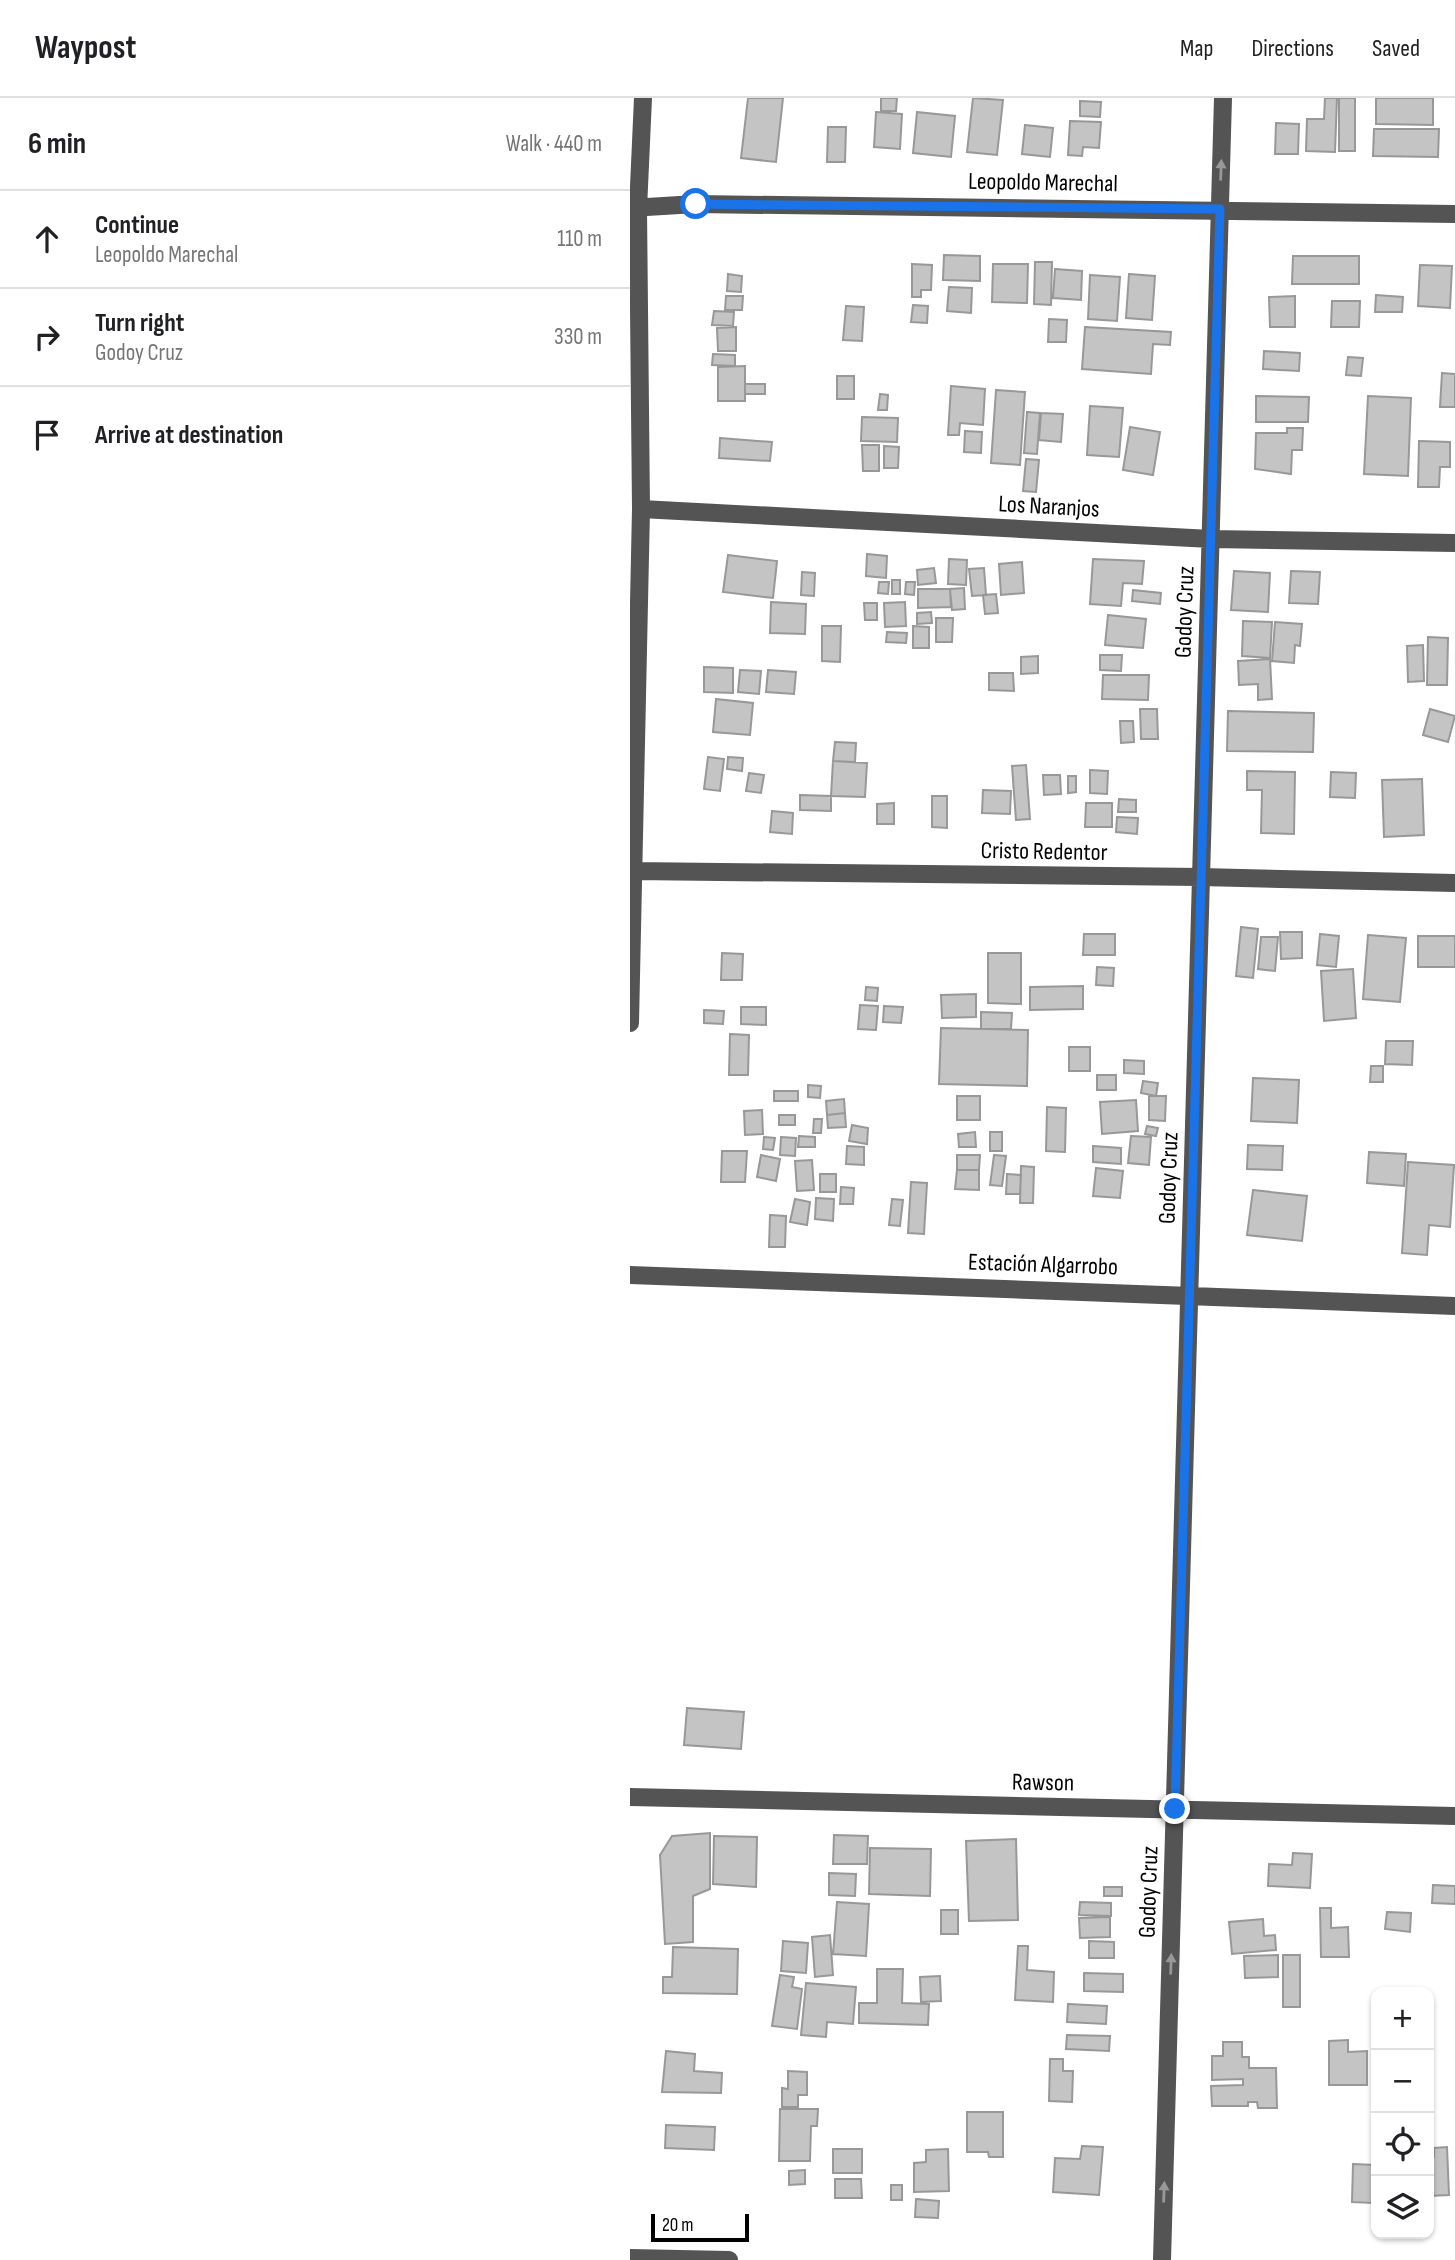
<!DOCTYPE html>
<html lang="en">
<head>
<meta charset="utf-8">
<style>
  :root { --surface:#fff; --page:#f6f6f6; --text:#202124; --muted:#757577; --line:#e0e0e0 }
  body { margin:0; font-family:"Sofia Sans Condensed",sans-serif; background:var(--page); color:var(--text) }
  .controls { position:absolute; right:21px; bottom:21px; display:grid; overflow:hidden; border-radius:14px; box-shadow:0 2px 5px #0004 }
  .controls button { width:63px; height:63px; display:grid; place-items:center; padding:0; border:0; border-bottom:2px solid var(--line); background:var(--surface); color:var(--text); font:35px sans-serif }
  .scale { position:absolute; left:21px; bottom:18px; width:98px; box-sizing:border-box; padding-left:7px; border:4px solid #000; border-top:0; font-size:19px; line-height:24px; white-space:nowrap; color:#000; -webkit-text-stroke:5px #fff; paint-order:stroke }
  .stop { position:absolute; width:21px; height:21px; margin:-16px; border:5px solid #1a73e8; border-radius:50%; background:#fff }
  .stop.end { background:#1a73e8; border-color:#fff; box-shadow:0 2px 7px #0008 }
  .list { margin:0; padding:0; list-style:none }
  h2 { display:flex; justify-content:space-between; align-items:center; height:91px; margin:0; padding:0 28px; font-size:30px }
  h2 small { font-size:23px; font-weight:400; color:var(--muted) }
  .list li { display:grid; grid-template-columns:46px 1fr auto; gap:21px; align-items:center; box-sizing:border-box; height:98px; padding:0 28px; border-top:2px solid var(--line) }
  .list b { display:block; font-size:26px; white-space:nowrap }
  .list p { margin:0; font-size:23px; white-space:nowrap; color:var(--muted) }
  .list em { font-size:23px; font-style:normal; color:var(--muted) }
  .icon { flex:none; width:38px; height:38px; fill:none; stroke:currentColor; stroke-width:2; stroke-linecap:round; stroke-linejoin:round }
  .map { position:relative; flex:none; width:825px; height:2162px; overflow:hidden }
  header { display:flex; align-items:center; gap:42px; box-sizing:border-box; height:98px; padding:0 35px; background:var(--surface); border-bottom:2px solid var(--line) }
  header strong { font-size:33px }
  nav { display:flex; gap:38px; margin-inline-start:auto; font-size:24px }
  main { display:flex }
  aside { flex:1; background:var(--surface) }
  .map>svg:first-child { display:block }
  .building { fill:#c4c4c4; stroke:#989898; stroke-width:2 }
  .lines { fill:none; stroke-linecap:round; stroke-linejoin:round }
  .minor { stroke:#545454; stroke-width:18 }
  .oneway { fill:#989898 }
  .route { stroke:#1a73e8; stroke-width:9 }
  .labels { text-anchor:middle; stroke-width:5; stroke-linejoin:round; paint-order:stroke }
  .street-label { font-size:24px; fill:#000; stroke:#fff }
</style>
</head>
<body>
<header>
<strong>Waypost</strong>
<nav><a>Map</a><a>Directions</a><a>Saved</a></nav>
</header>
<main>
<aside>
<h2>6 min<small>Walk · 440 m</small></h2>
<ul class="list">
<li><svg class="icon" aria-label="ahead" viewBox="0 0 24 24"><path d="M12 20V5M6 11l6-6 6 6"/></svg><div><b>Continue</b><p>Leopoldo Marechal</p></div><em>110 m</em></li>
<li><svg class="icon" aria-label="right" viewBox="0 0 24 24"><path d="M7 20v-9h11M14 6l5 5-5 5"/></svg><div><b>Turn right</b><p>Godoy Cruz</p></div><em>330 m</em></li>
<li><svg class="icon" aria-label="arrive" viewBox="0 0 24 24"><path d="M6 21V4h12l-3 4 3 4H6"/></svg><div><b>Arrive at destination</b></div></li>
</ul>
</aside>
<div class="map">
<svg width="825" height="2162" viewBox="0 0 825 2162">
  <rect width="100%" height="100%" fill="#fff"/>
  <path class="building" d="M118 0H153L146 64 111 60Z
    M251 0H267L266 13H251Z
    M343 0 373 2 367 57 337 54Z
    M695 0H707L705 54 676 53 677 21H694Z
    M709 0H725V53H709Z
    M746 0H803V27L746 26Z
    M450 3 471 4 470 19 450 18Z
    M246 14 272 16 270 51 244 49Z
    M287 14 325 18 321 59 283 55Z
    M440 23 471 24 469 50 453 49 452 58 438 57Z
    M646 25 669 26 668 56H645Z
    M395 27 423 30 420 59 392 56Z
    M198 29H216L215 64H197Z
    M744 31H809L808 59 743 58Z
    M314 157 350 158V183L313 182Z
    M663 158H729V186H662Z
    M405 164H422L421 207 404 206Z
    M282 166 302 167 301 192H291V199H282Z
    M363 166H398L397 205 362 204Z
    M790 167 822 168 820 210 788 208Z
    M425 171 452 173 451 202 423 200Z
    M98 176 112 178 111 194 97 193Z
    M499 176 525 178 522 222 496 220Z
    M460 177 490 179 487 223 458 221Z
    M319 189 342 190 341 215 317 213Z
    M746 197 773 199 772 214H745Z
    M96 198H113L112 212H95Z
    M665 198V229H640L639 199Z
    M702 203H730L729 229H701Z
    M283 207 298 208 297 225 281 224Z
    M216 208 234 209 232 243 213 242Z
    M84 213 104 214 103 228 82 227Z
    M419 221 437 222 436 244H418Z
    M106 229V253H88L87 230Z
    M455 229 541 234 540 247 523 246 521 276 452 271Z
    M634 253 670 255 669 273 633 271Z
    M83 256 105 257V268L82 267Z
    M718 259 733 260 731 278 716 277Z
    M115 268V303H88V269Z
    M812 275 825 276V309H810Z
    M207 278H224V301H207Z
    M115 286H135V296H115Z
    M321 288 355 291 353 327 330 325 329 337H318Z
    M366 292 395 294 390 367 361 365Z
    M250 296 258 297 257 312H248Z
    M626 298 679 299 678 324H626Z
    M738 298 781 300 778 378 734 376Z
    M460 308 493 310 489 359 457 357Z
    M397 314 410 315 407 356 394 355Z
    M411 315 433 316 431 344 409 342Z
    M232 319 268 320 267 344 231 343Z
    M500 329 530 334 523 377 493 372Z
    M657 330H673L672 352H662L661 376 625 371 626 335H657Z
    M335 333 352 334 351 355 334 354Z
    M90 340 142 344 140 363 89 360Z
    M789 343 820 344V369H810L809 389H788Z
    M232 347H249V373H233Z
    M254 348 269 349 268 370H254Z
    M396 361 409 362 406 394 393 393Z
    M237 456 257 458 256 480 236 478Z
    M98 457 147 463 143 500 93 494Z
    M319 461 337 462 336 487 318 486Z
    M463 461 514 463 512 486 493 485 491 508 460 506Z
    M392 464 394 495 371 497 369 466Z
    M304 470 306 485 288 487 287 472Z
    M354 470 356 497 342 498 339 471Z
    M604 473 640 475 638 514 601 512Z
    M661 473 690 474 688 506 659 505Z
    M172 474 185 475 184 498 171 497Z
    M262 482H270V496H262Z
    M249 484H259L258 496 248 495Z
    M276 484H285L284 497 275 496Z
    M334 490 335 511 322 512 320 491Z
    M288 491H320L321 509 288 510Z
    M503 492 531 495 530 506 502 503Z
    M366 496 368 515 355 516 353 497Z
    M141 504 176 506 175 536 140 535Z
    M275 504 276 528 255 529 254 505Z
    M234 505H247V522H235Z
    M301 514 302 525 287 526V515Z
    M478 517 516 521 513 550 475 547Z
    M306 520H323L322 544H306Z
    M613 523 642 524 640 560 612 558Z
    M645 524 672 526 670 548 665 547 664 565 642 563Z
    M192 528H211L210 564 192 563Z
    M283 528 299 529V550H283Z
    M257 534 277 535 276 545 256 544Z
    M798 539 818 540 817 587H797Z
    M793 547 794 583 778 584 777 548Z
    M470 557H492L491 573 470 572Z
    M408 558V575L391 576V559Z
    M640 561 642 601 628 602V586L609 587 608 563Z
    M74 569 103 570V595L74 594Z
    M110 572 131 573 129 596 108 594Z
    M138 572 166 574 164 596 136 594Z
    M359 575H383L384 593 359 592Z
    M473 577H519L518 602 472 601Z
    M86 601 123 605 120 637 83 634Z
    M510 611H527L528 641H511Z
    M800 611 825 618 818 644 793 637Z
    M598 613 684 615 683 654 597 653Z
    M490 623H503L504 644 491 645Z
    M205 644 226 645 225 664 203 663Z
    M78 659 94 661 90 693 74 691Z
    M98 659 113 660 112 673 97 671Z
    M203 663 237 665 235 699 201 698Z
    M396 667 400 721 386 722 382 668Z
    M460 672 478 673 477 696 460 695Z
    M617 673 665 674 664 736 631 735 632 692H617Z
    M701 674 726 675 725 700 700 699Z
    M119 675 134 677 131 695 116 693Z
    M413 677H430L431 696 414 697Z
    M438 678H446V694L438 695Z
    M792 681 794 737 754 739 752 682Z
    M353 692 381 693 380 716 352 715Z
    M170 697 201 698V713L170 712Z
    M302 698H317V730L302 729Z
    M489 701 506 702V714H488Z
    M264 705V726H247V706Z
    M456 705H482V729H455Z
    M142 713 163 715 162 736 140 734Z
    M487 719 508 720 507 736 486 734Z
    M611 829 628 831 623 880 606 878Z
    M650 834H672V860L651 861Z
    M454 836H485V857H453Z
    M690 836 709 838 706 869 687 867Z
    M738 837 776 840 770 904 733 901Z
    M788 838H825V869H788Z
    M631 839H648L645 873 628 871Z
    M92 855 113 856 112 882H91Z
    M358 855H391V906L358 905Z
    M467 869 484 870 483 888 466 887Z
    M723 871 726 920 694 923 691 873Z
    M453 888V911L400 912V889Z
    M236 889 248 890 247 903 235 902Z
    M346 896V919L312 920 311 897Z
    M230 907 248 908 246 932 228 931Z
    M254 908 273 909 271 925 253 924Z
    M111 909H136V927L111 926Z
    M74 912 94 913 93 926 74 925Z
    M351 914 382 915 381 931H351Z
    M311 930 398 932 397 988 309 986Z
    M100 936 119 937 118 977H99Z
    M756 943H783L782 967 755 966Z
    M439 949H460V973H439Z
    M494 962 514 963V976L494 975Z
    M741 968H753V984H740Z
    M467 977H486V992H467Z
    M623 980 669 982 667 1025 621 1023Z
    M513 983 528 985 526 998 511 995Z
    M178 987 191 988 190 1000 178 999Z
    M144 993H168V1003H144Z
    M327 998H350V1022H327Z
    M519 998H536L535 1023 519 1022Z
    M214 1001 215 1015 197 1017 196 1003Z
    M506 1002 508 1033 472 1036 470 1004Z
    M417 1009 436 1010 435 1054 416 1053Z
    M132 1012 133 1036 115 1037 114 1013Z
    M215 1015 216 1029 198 1030 197 1017Z
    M149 1017H165V1027H149Z
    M184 1021H192L191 1035H183Z
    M222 1027 238 1030 237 1046 219 1043Z
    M517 1028 528 1030 526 1038 515 1036Z
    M345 1034 346 1049H329L328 1036Z
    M360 1034H372V1053H360Z
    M169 1038 185 1039V1049H168Z
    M501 1038 521 1039 519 1067 498 1065Z
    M134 1039 145 1040 143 1052 133 1051Z
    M151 1039 166 1040 165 1058 150 1057Z
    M618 1047 653 1048 652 1072 617 1071Z
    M217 1048 234 1049V1067L216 1066Z
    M463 1048 491 1050V1066L463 1064Z
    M92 1053H117L115 1084H91Z
    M739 1054 776 1056 774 1088 737 1085Z
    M131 1057 150 1061 146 1083 127 1079Z
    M327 1057H350L349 1072H327Z
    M364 1057 376 1058 372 1088 360 1087Z
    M182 1062 184 1092 167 1093 165 1063Z
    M778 1064 824 1067 820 1129 799 1127 797 1157 772 1155Z
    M391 1068 404 1069 403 1105H390Z
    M466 1070 493 1073 490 1100 463 1098Z
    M327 1072H349V1092L325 1091Z
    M190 1076H206V1094H190Z
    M377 1076 391 1077 390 1096H376Z
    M281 1084 297 1085 294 1136 278 1135Z
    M211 1089 224 1090 223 1106H210Z
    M623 1092 677 1098 672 1143 617 1137Z
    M186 1100 204 1101 203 1123 185 1121Z
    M165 1101 180 1104 177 1127 160 1124Z
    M262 1101 273 1102 270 1128 259 1127Z
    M140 1117 156 1118 155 1149H139Z
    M57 1610 114 1614 111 1651 54 1647Z
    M80 1735V1791L63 1798V1844L35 1846 30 1757 42 1738Z
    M204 1737 238 1738 237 1766H203Z
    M84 1738 127 1739 126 1789 83 1786Z
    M386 1741 388 1822 339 1823 336 1743Z
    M240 1750 301 1751 300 1798 239 1796Z
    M663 1755 682 1756 680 1790 638 1788 639 1766 662 1767Z
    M199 1775 226 1776 225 1798 199 1797Z
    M803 1787 825 1788V1806L802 1805Z
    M474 1789H492V1798H474Z
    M207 1804 239 1806 236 1858 203 1856Z
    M450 1804 481 1805V1818L449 1817Z
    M690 1810H701V1830L718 1829 719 1859H691Z
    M311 1812H328V1836H311Z
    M757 1814 781 1815 780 1834 755 1831Z
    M480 1819V1839L450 1840 449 1820Z
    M633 1821 634 1838 645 1837 646 1852 602 1856 599 1824Z
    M200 1837 203 1877 185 1879 182 1839Z
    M153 1843 178 1845 176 1875 151 1873Z
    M459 1843 484 1844V1860H459Z
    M388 1848H398L397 1872 424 1874 423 1904 385 1902Z
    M43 1849 108 1851 107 1896 33 1895V1879H42Z
    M648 1857V1879L615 1880 614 1858Z
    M653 1857H670V1909H653Z
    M247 1871H273L272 1905 299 1906 298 1927 229 1925V1905H247Z
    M454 1875 493 1876V1894L454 1893Z
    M150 1877 164 1879 162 1889 172 1891 167 1931 142 1928Z
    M310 1878 311 1903 291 1904 290 1879Z
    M176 1885 226 1889 223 1926 197 1924 196 1939 171 1937Z
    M438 1906 477 1908 476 1926 437 1924Z
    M437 1937 480 1938 479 1953 436 1951Z
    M718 1942V1954L737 1953V1987H699V1943Z
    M593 1944H612V1959H619V1970H646L647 2010H628L627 2004H618V2008H582L581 1988 613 1987V1981L582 1982V1958H593Z
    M36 1953 65 1956 64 1973 92 1975 91 1995 32 1994Z
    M420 1961H433V1973H443L442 2004 419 2003Z
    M158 1973 177 1974V1997H168V2009H152V1990L158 1991Z
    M150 2011H188L187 2028H181L180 2063H149Z
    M337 2014H373V2059H359L358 2054H337Z
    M36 2027 85 2029 84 2052 35 2050Z
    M452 2048 473 2049 469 2097 423 2094 425 2060 450 2061Z
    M817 2049 819 2097 799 2098V2060L804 2059V2050Z
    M203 2051H232V2075H203Z
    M318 2051 319 2093 284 2094V2065L296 2064V2052Z
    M723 2066 745 2067 743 2105 722 2104Z
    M175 2072V2086L159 2087V2073Z
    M205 2081H231L232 2100H205Z
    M261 2087H272V2102H261Z
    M286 2101 309 2103 308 2120 285 2119Z"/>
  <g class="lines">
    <path class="minor" d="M0 110 66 106 825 116
      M11 411 581 441 825 445
      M3 773 571 779 825 785
      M0 925 11 411 8 111 13 0
      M0 1177 825 1208
      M0 1699 825 1718
      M0 2160 99 2162
      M532 2162 593 0"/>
  </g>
  <defs><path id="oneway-solid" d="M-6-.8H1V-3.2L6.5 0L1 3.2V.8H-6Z" transform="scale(1.75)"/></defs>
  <g class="oneway">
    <use href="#oneway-solid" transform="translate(591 72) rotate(-88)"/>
    <use href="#oneway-solid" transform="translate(541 1866) rotate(-88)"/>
    <use href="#oneway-solid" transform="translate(534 2094) rotate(-88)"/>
  </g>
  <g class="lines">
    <path class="route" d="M66 106 590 111 545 1711"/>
  </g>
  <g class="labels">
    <g class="street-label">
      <text transform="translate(413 84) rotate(1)" y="8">Leopoldo Marechal</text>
      <text transform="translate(419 408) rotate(3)" y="8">Los Naranjos</text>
      <text transform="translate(554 514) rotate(-88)" y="8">Godoy Cruz</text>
      <text transform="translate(414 753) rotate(1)" y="8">Cristo Redentor</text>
      <text transform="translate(538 1080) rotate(-88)" y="8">Godoy Cruz</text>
      <text transform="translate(413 1166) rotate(2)" y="8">Estación Algarrobo</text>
      <text transform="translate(413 1684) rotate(1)" y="8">Rawson</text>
      <text transform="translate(518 1794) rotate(-88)" y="8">Godoy Cruz</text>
    </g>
  </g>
</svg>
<div class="controls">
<button>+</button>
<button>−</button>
<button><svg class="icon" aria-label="locate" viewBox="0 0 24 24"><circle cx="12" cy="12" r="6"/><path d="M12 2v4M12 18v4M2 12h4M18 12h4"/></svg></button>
<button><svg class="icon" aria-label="layers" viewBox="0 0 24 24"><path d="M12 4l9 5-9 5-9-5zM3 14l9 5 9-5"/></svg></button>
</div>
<div class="scale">20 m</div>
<div class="stop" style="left:66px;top:106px"></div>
<div class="stop end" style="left:545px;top:1711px"></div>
</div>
</main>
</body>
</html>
